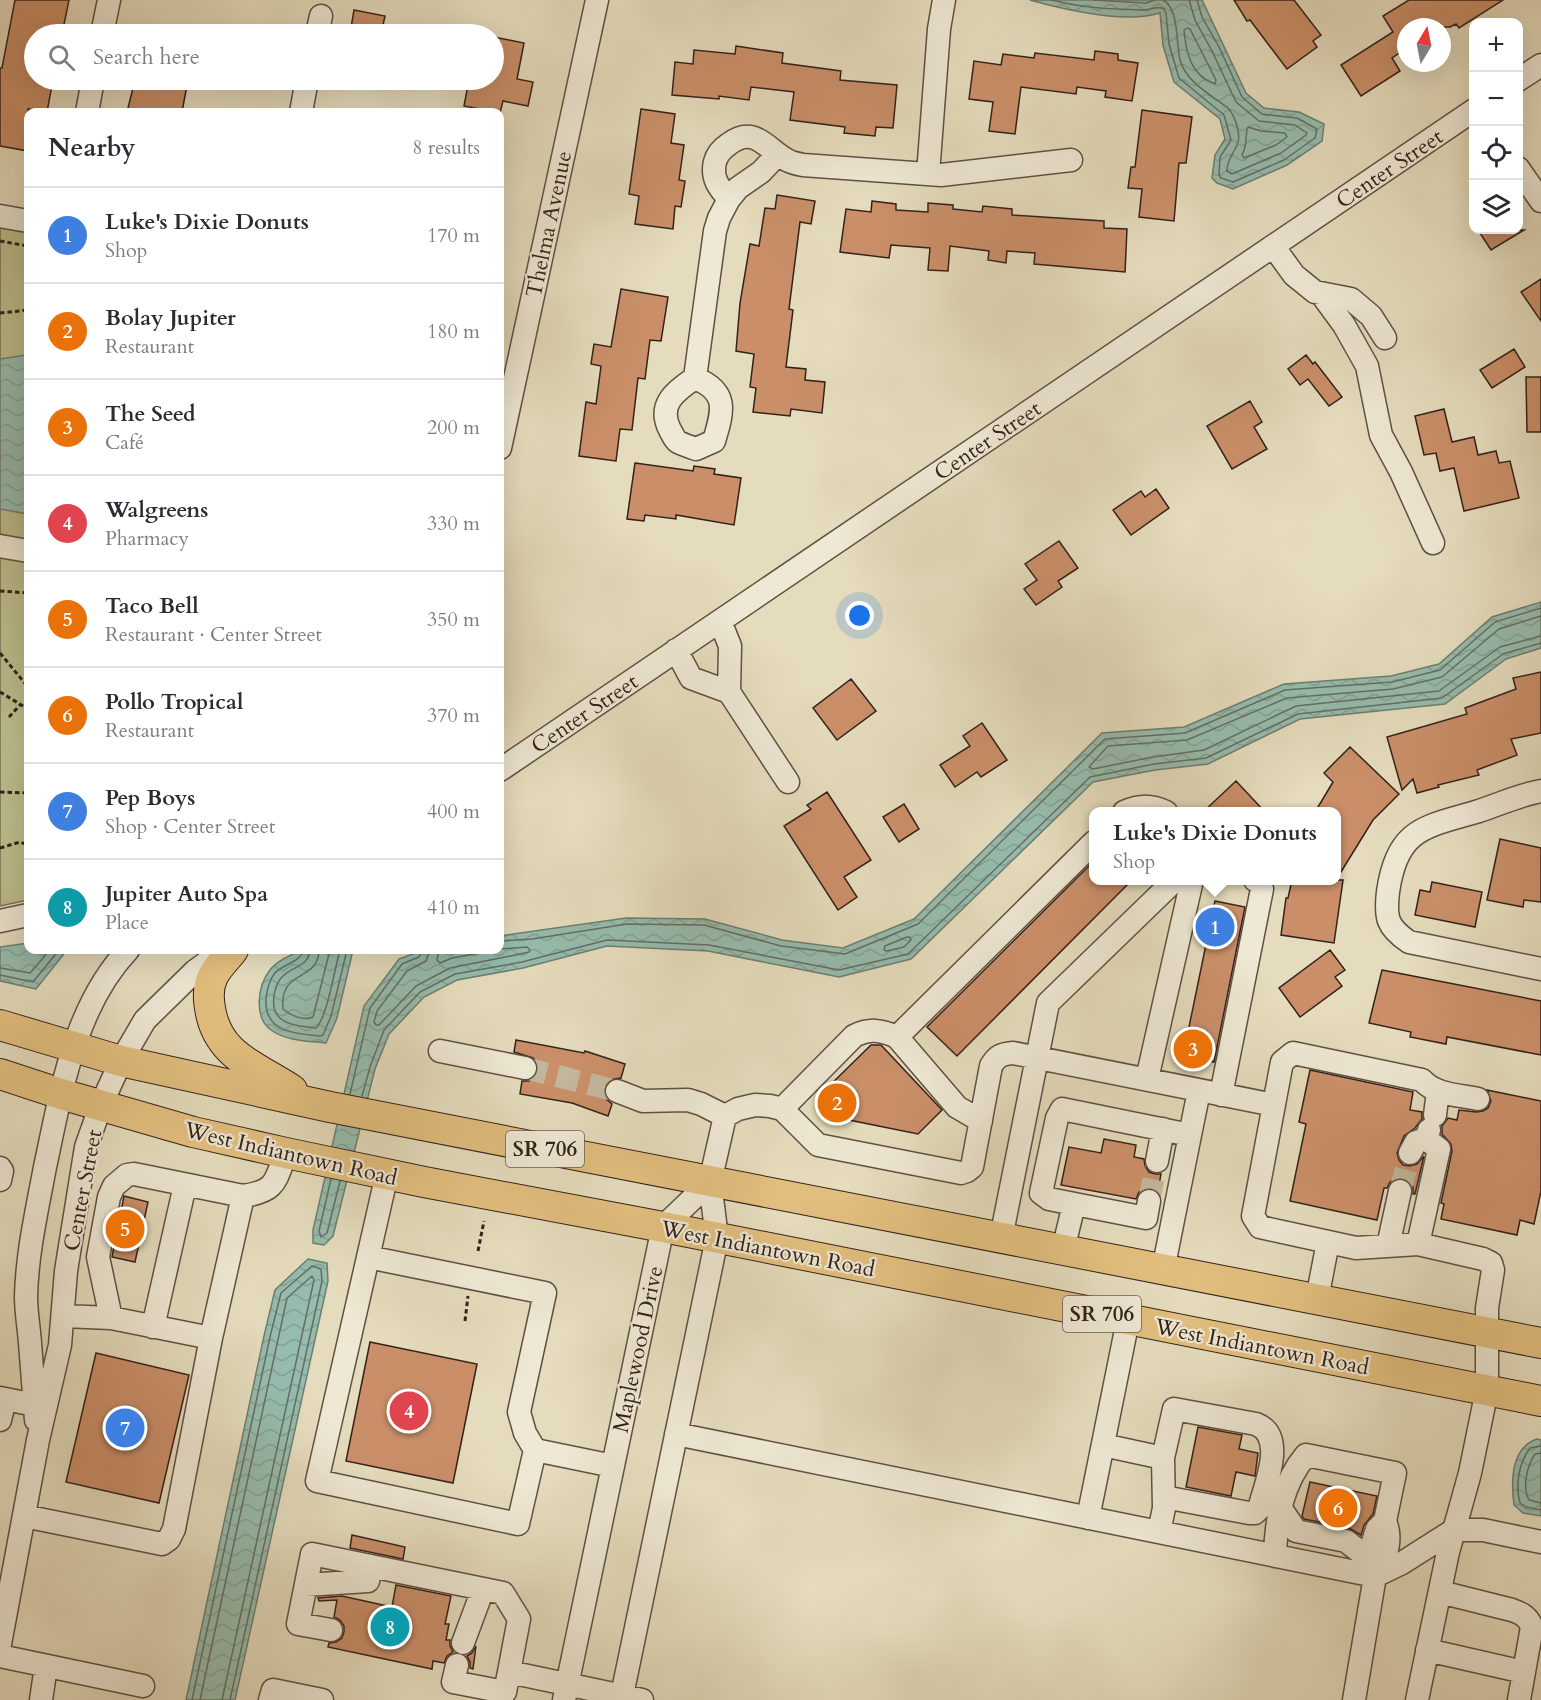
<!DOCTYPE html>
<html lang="en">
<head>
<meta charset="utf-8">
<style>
  :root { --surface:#fff; --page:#f2f2f3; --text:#2b2b33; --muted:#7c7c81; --line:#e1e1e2; --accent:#8f2418 }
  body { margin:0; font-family:Cardo,serif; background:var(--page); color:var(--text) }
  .controls { position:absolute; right:18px; top:18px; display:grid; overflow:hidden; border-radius:12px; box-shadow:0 6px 24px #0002 }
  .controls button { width:54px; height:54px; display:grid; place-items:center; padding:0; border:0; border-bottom:2px solid var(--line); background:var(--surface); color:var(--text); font:30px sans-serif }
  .compass { position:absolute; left:1397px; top:18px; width:54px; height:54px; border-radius:50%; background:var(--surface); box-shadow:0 6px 24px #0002; rotate:10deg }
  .you { position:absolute; left:860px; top:616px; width:21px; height:21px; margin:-15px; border:4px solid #fff; border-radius:50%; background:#1a73e8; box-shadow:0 0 0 9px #1a73e833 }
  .badge { display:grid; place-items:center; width:39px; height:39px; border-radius:50%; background:var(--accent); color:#fff; font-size:20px; font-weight:700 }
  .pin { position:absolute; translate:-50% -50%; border:3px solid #fff; box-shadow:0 2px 6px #0006 }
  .popup { position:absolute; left:1089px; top:807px; width:252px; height:78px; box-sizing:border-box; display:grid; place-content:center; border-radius:12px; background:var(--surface); filter:drop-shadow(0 2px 4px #0005); font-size:20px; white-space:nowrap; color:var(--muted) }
  .popup b { font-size:22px; color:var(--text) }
  .popup::after { content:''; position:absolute; left:50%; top:100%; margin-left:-12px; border:12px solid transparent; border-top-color:var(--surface) }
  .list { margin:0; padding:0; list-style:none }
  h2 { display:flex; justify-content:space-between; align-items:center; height:78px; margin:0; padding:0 24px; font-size:26px }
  h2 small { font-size:20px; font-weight:400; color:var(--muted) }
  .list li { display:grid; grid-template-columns:39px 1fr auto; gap:18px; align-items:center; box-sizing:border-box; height:96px; padding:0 24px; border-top:2px solid var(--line) }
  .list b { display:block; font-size:22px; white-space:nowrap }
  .list p { margin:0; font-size:20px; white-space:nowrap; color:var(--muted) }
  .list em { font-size:20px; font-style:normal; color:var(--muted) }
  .icon { flex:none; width:33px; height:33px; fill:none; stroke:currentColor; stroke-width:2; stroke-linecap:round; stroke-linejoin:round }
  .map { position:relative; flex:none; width:1541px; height:1700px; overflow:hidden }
  .search { position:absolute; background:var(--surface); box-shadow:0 6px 24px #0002; left:24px; top:24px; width:480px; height:66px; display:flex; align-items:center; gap:15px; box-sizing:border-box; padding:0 21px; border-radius:33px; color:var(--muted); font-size:22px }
  .panel { position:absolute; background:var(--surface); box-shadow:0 6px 24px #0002; left:24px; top:108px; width:480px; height:846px; border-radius:12px }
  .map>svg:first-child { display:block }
  .green { fill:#bcbe8c; stroke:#787054; stroke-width:1.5 }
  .water { fill:url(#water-waves); stroke:#6e7e73; stroke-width:1.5 }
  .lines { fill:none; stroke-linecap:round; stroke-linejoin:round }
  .shore { stroke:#646e64; stroke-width:1.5 }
  .building { fill:#ca8f69; stroke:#33211b; stroke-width:1.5 }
  .minor-tunnel { stroke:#c1b79d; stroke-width:22; stroke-dasharray:22 11; stroke-linecap:butt }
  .minor-casing { stroke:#605044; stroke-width:25 }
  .major-casing { stroke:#33211b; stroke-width:32 }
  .path { stroke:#33211b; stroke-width:3; stroke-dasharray:4.5 3; stroke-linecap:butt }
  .minor { stroke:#eee8d4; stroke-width:22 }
  .major { stroke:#e2be7e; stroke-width:30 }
  .labels { text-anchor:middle; stroke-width:4.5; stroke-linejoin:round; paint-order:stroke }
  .shield { fill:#eee8d4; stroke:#6b5d52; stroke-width:1.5 }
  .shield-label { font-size:21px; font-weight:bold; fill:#33211b }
  .street-label { font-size:22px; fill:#33211b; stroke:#eee8d4 }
</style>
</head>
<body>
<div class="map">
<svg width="1541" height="1700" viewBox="0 0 1541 1700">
  <defs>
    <pattern id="water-waves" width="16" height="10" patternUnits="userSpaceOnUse" patternTransform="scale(1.5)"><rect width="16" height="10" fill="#96bcad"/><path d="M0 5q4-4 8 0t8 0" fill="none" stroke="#82a194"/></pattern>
  </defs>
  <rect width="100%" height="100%" fill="#e5dcbd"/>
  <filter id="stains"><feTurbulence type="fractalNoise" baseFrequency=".00333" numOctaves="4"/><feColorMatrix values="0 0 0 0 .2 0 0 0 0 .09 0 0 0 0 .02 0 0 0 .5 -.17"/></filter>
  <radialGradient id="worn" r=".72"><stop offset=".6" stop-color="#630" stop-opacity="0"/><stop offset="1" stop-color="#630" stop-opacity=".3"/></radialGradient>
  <path class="green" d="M0 222 28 228V900L0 906Z"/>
  <path class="water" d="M1030 0H1202L1246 93 1264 108 1299 112 1324 124 1322 141 1287 165 1233 189 1217 183 1212 178 1215 155 1225 139 1220 119 1174 82 1163 45 1160 13C1124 24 1066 10 1030 0Z
    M27 355H28V514L0 509V359Z
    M1541 602V648L1506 659 1445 704 1300 719 1208 764 1155 770 1093 782 911 959 839 977 708 951 607 946 523 968 457 980 424 997 389 1034 375 1069 333 1236 324 1245 313 1243V1230L364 1006 399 959 423 950H500V936L626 918 705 919 782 940 843 948 914 919 1102 733 1184 727 1284 684 1391 676 1439 664 1492 617Z
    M28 943V950H67L36 989 0 981V947Z
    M302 950H353L337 1018 326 1043C308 1041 286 1041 271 1030 253 1017 258 985 270 970 278 960 291 955 302 950Z
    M308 1259 327 1263 328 1281 235 1700H186L264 1336 275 1290Z
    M1537 1439 1541 1440V1516L1523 1513 1514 1505C1511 1482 1511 1448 1537 1439Z"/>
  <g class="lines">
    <path class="shore" d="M1052 0C1081 8 1111 9 1141 10 1150 11 1156 5 1164 9L1166 13 1169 44 1179 78 1224 115 1231 140 1220 157 1219 175 1221 178 1233 182 1284 160 1315 138 1317 129 1297 118 1262 114 1242 97 1219 47 1202 17 1197 0
      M1094 0 1146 3 1155 0
      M1163 0C1179 8 1176 43 1180 60 1186 82 1211 95 1228 108 1235 116 1242 135 1237 145 1233 155 1227 159 1227 171L1232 174 1281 153 1306 135 1307 133 1295 125 1259 121 1236 102 1212 51 1195 20 1189 0
      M1187 28 1190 29 1216 80 1215 84C1191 76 1186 53 1184 30Z
      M1248 127 1261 131 1285 133 1287 137 1276 145 1244 158 1242 155C1249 141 1244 136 1248 127Z
      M1541 616 1499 629 1442 677 1393 689 1287 698 1187 740 1108 746 1089 767 1093 769 1153 757 1204 750 1296 706 1439 691 1500 647 1541 636
      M907 937H910L911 940 904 947 887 951 884 950 885 946Z
      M500 941 532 939 627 924 704 925 781 946 845 954 918 924 1105 739 1185 733 1285 690 1392 682 1440 670 1495 622 1541 608
      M303 950C301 962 283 964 275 973 269 980 267 990 266 999 264 1032 295 1034 320 1036L323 1035 331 1016 347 950
      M310 950C309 967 291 966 281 978 277 983 275 989 274 996 270 1024 294 1026 316 1028 327 1018 335 967 340 950
      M319 950C318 983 279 968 283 1009 291 1016 304 1021 313 1017L330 950
      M430 950 426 961 407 971 377 1011 374 1022 376 1025H379L416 986 450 968 520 954 529 952 530 950 527 947 500 949
      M439 950 437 960 440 963 452 958 480 953 482 950
      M0 968 30 973 50 950
      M0 975 33 982 59 950
      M350 1094 370 1008 402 964 419 957 422 950
      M362 1096 370 1067 384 1030 420 992 455 974 522 962 607 940 709 945 839 970 908 954 1090 777 1154 764 1206 758 1298 714 1442 698 1503 654 1541 643
      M331 1179 319 1231 321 1237 327 1233 340 1181
      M1541 1446 1530 1448C1519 1463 1515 1484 1520 1503L1526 1507 1541 1510
      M1541 1453 1535 1454C1527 1466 1522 1487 1529 1500L1541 1503
      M192 1700 270 1337 281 1293 312 1266 321 1269 322 1281 230 1700
      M200 1700 287 1298 312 1276 314 1280 222 1700"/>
  </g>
  <path class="building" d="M15 0H69L62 34H34V80H53L47 112 28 109V151L0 146V68H2Z
    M1234 0H1294L1321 35 1313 41 1317 47 1287 69 1250 20 1247 21Z
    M1409 0H1503L1459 28 1456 24 1450 27H1406V53L1404 50 1392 58 1400 71 1361 96 1341 65 1393 32 1383 16Z
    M354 10 385 16 381 34H350Z
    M494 37 524 43 517 79 533 82 528 106 503 101 500 113 464 106 469 80H494Z
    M736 46 783 53 782 63 841 71 840 80 897 85 893 128 876 127 875 136 844 133 845 127 790 120 794 92 751 87 749 100 719 96V99L672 95 675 62 693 64 694 50 735 54Z
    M1095 51 1118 54V60L1138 63 1132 101 1105 97 1106 91 1077 87 1076 94 1021 87 1015 134 989 131 993 102 969 99 974 61 1001 65 1003 54 1034 58 1035 53 1094 60Z
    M135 80H188L182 112H127Z
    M641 109 675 114 671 143 684 145 679 180 685 181 681 207 675 206 673 229 635 224 639 196 629 194Z
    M1142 110 1192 117 1186 163H1179L1174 221 1139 217 1142 189 1128 188 1131 167H1135Z
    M777 195 815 201 811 224 800 222 789 309 793 310 786 367 806 369 805 380 825 382 822 413 791 409 790 416 753 412 756 388 750 387 754 354 736 351 740 303 750 244 759 246 765 208 775 209Z
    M872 201 896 204V210L928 212V203L953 205V209L982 212 983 206 1012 209V215L1104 221V228L1127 229 1125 272 1034 264 1035 253 1007 251 1006 263 988 260 989 251 950 246 948 271 928 270 930 248 891 245 889 258 840 252 846 209 871 212Z
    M1478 230H1524L1491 250Z
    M1541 279V321L1521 292Z
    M621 289 668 297 661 341 650 340 645 379 638 378 632 430 620 429 616 461 579 456 586 402 596 404 601 366 591 364 594 344 611 347Z
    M1514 349 1525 367 1492 388 1480 370Z
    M1306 355 1313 364 1315 362 1342 397 1329 406 1308 379 1300 385 1288 369Z
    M1526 377H1541V432H1527Z
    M1250 401 1262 422 1254 427 1267 449 1232 469 1207 426Z
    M1444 409 1452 442 1474 437 1478 455 1496 451 1499 463 1510 461 1519 498 1464 511 1454 468 1440 471 1436 453 1424 455 1415 416Z
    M635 463 693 471 694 466 715 469 714 474 741 478 734 525 676 515V519L645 515 644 521 627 519Z
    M1156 489 1169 508 1131 535 1113 510 1141 491 1145 497Z
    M1059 541 1078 568 1058 581 1062 587 1036 605 1024 589 1037 580 1025 564Z
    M1541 672V733L1511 739 1517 755 1477 770 1479 775 1438 785 1439 787 1417 793 1413 779 1402 790 1387 737 1467 714 1465 708 1516 689 1513 678Z
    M851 679 876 711 837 740 813 708Z
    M982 723 1007 760 981 777 977 772 955 787 940 765 970 746 963 736Z
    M1350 747 1399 794 1373 820 1336 880V812H1315L1333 782 1324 773Z
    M1236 781 1265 812H1203Z
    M827 792 871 860 844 877 857 897 838 910 784 826 811 809 807 805Z
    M904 804 919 829 899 842 883 817Z
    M1500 839 1541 848V902L1524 900 1523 907 1487 900Z
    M1094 861V880H1132L957 1056 927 1027Z
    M1292 880H1343L1334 943 1281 935 1286 898H1288Z
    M1432 882 1482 892 1475 927 1415 915 1420 890 1430 892Z
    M1215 901 1245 907 1214 1062 1183 1056Z
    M1330 950 1345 970 1335 977 1342 986 1300 1017 1279 988Z
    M1382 970 1541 1001V1055L1447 1037 1446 1044 1410 1037 1411 1032 1369 1023Z
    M516 1040 584 1053 585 1051 625 1064 621 1078 609 1080 604 1087V1094L606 1099 612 1104 608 1116 572 1103 520 1094 522 1081H529L535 1077 538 1070V1063L533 1058 514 1052Z
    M871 1045H881L942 1110 918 1134 844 1119 821 1094Z
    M1310 1070 1413 1092 1410 1110 1422 1112V1119L1415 1128 1404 1136 1397 1153 1399 1160 1403 1165 1410 1166 1417 1164 1424 1156 1415 1194H1413V1187L1409 1181 1403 1178H1396L1390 1182 1387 1188H1384L1377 1220 1290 1201 1306 1124 1299 1122Z
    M1487 1090 1541 1101V1191L1534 1224 1520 1220 1517 1235 1441 1219 1444 1204 1441 1203 1452 1151 1451 1144 1442 1134V1126L1448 1118 1457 1120 1459 1110 1476 1112 1483 1111 1488 1108 1491 1101Z
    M1104 1139 1136 1145 1134 1157 1144 1159 1145 1166 1149 1172 1155 1174H1161L1158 1191 1152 1188H1145L1139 1192 1136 1199 1061 1185 1069 1147 1101 1153Z
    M124 1196 148 1202 135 1262 112 1257Z
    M370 1342 477 1364 453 1483 346 1461Z
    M96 1353 189 1375 159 1503 66 1482Z
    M1198 1427 1242 1435 1239 1449 1258 1453 1255 1476 1236 1472 1231 1496 1186 1487Z
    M1310 1482 1377 1496 1373 1514 1364 1525 1361 1535 1349 1528 1304 1519 1302 1516Z
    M352 1535 405 1547 403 1559 350 1548Z
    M396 1585 451 1596 445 1624H449L446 1640H450V1646L453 1652 447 1656 444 1663 433 1661 432 1669 328 1647 329 1643 336 1642 342 1638 344 1632V1626L340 1620 334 1617 337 1600 319 1601 318 1598 342 1596 392 1607Z
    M476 1646 473 1669 470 1668V1662L467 1656 472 1653Z"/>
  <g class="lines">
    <path class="minor-tunnel" d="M525 1068 617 1091
      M1400 1191 1410 1153
      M1149 1201 1157 1161"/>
    <g class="minor-casing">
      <path id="minor" d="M102 34 109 0
        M317 34 321 16
        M1518 80 1541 65
        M87 112 93 80
        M301 112 307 80
        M1518 168 1541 201
        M928 174 939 29 944 0
        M729 199C719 188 711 178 715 162 717 154 723 148 729 144 756 123 769 153 789 161 793 163 798 164 803 165L941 175 1071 160
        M0 216 28 221
        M1273 246 1294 275 1315 292 1351 299 1371 316 1385 338
        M1322 295 1344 325 1367 366 1381 435 1401 472 1433 543
        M695 378C675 391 657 405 670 430 673 435 674 439 678 442 684 445 690 447 696 449L714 441C723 411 729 392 695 378L715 231 719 218 729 199 738 188 761 172 778 154
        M500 448 597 0
        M0 546 28 551
        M720 621 730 646 729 692
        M676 650 691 678 729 692 788 782
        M500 770 1474 110
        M1541 791C1519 795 1500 804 1479 811 1426 827 1397 827 1388 892 1385 918 1387 927 1409 942L1541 969
        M1124 812C1140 805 1151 805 1166 812
        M0 921 28 915
        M440 1051 525 1068
        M1147 1079 1192 880
        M617 1091 643 1101 688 1100 701 1104 725 1116
        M1221 1095 1262 889 1260 883 1255 880
        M782 1109 854 1036C870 1028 881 1030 897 1037
        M1435 1115 1438 1091
        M981 1121 957 1107 897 1037 1094 842
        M1190 1135 1199 1091
        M1410 1153 1416 1142 1426 1139
        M1157 1161 1163 1129
        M0 1168 2 1171 0 1180
        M1149 1201 1146 1218 1049 1199 1041 1193 1057 1118 1062 1109 1190 1135 1163 1270
        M1001 1238 1048 1003 1175 880
        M1418 1244 1439 1149 1426 1139 1429 1130
        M1388 1246 1400 1191
        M1063 1250 1074 1204
        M368 1257 545 1293 519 1412 525 1433 535 1450 518 1524 317 1481 387 1174
        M1317 1299 1328 1242
        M63 1316 111 1318 211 1338
        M111 1318 98 1257 109 1197 114 1186 127 1175 134 1174 243 1196
        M153 1327 185 1185
        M0 1398 35 1405
        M0 1420 5 1399
        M36 1420C34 1394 32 1368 30 1343 29 1328 26 1312 26 1297 27 1253 37 1210 45 1167 61 1093 74 1007 128 950
        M676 1434 1375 1576 1402 1563 1454 1530H1483L1541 1542
        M1103 1445 1163 1458
        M535 1450 613 1466
        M1280 1507 1296 1531 1346 1541 1368 1558
        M24 1516 162 1544 169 1539 174 1529 211 1338 243 1196C277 1191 275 1181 286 1153
        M1088 1518 1128 1320
        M1159 1532 1164 1508 1163 1458 1174 1409 1256 1424C1287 1436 1265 1485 1259 1509L1255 1513H1249L1164 1497
        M1275 1556C1276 1520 1282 1483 1306 1455L1395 1473 1385 1521
        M306 1585 368 1581 371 1566
        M1440 1592 1512 1610C1523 1614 1528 1617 1532 1627L1519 1700
        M331 1630 298 1624 312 1554 503 1593 519 1619 509 1672 642 1700
        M463 1643 483 1589
        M0 1644 38 1440 60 1345 66 1271 86 1147 101 1105 121 1061 145 1020 195 971 224 950
        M1427 1650 1524 1672
        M0 1656 143 1686
        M457 1665 453 1682 505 1692 509 1672
        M41 1700 46 1666
        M270 1700 273 1690 322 1700
        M564 1700 663 1227 710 1182
        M621 1700 717 1238 710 1182 725 1116 738 1109 755 1105 770 1106 782 1109 818 1145 961 1173 967 1171 972 1167 991 1066C997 1056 1001 1054 1013 1053L1274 1105
        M1354 1700 1375 1576C1386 1559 1393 1540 1385 1521L1377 1529 1368 1558 1375 1576
        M1417 1700 1448 1552 1470 1473 1487 1390V1308L1493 1270 1491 1263 1483 1259 1418 1244 1356 1248 1260 1227 1253 1216 1282 1062 1293 1053 1422 1080C1435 1095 1459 1095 1478 1099"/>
    </g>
    <g class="major-casing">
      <path id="major" d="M233 950C227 958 218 966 213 976 208 986 208 997 210 1008 217 1056 256 1066 292 1090
        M0 1025 121 1061 330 1107 1541 1343
        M0 1074 61 1094 193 1132 286 1153 424 1182 663 1227 1541 1401"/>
    </g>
    <path class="path" d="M0 241 28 246
      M0 313 28 310
      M0 591 28 593
      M0 653 28 687
      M0 692 28 709
      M9 717 20 705
      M0 792 28 793
      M0 848 20 842 28 845
      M478 1251 484 1221
      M465 1321 468 1296"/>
    <use href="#minor" class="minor"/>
    <use href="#major" class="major"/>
  </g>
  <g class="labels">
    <g class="shield">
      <rect x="506" y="1131" width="78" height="36" rx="4.5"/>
      <rect x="1063" y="1296" width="78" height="36" rx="4.5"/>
    </g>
    <g class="shield-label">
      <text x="545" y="1156">SR 706</text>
      <text x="1102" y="1321">SR 706</text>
    </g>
    <g class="street-label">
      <text transform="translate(1389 168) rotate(-34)" y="8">Center Street</text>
      <text transform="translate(548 224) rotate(-78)" y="8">Thelma Avenue</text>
      <text transform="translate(987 440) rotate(-34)" y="8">Center Street</text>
      <text transform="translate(584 713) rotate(-34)" y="8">Center Street</text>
      <text transform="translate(291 1153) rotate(13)" y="8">West Indiantown Road</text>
      <text transform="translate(82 1190) rotate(-79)" y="8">Center Street</text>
      <text transform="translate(768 1248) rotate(11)" y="8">West Indiantown Road</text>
      <text transform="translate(1262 1346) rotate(11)" y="8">West Indiantown Road</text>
      <text transform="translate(637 1349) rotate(-78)" y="8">Maplewood Drive</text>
    </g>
  </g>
  <rect width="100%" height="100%" filter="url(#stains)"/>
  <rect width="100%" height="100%" fill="url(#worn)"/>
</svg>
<div class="controls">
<button>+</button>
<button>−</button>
<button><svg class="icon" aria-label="locate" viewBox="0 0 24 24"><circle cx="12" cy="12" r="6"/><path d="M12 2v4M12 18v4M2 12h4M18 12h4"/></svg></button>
<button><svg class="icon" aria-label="layers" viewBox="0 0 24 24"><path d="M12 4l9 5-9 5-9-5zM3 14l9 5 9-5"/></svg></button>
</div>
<svg class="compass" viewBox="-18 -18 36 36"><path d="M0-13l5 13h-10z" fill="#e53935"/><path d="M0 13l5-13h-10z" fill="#7c7c81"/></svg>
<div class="you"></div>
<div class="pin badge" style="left:1215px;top:927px;background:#3f7fe0">1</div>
<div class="popup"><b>Luke's Dixie Donuts</b>Shop</div>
<div class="pin badge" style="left:837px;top:1103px;background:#e8710a">2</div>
<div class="pin badge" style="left:1193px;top:1049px;background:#e8710a">3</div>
<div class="pin badge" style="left:409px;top:1411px;background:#e0444e">4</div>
<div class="pin badge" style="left:125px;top:1229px;background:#e8710a">5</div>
<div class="pin badge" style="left:1338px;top:1508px;background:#e8710a">6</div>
<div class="pin badge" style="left:125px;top:1428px;background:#3f7fe0">7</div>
<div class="pin badge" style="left:390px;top:1627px;background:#0f9aa8">8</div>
<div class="search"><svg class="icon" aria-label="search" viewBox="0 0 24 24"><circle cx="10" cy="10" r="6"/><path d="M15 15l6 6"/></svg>Search here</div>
<section class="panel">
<h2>Nearby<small>8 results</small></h2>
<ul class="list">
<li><span class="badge" style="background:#3f7fe0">1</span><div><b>Luke's Dixie Donuts</b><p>Shop</p></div><em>170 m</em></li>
<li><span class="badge" style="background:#e8710a">2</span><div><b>Bolay Jupiter</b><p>Restaurant</p></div><em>180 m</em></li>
<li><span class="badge" style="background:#e8710a">3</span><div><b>The Seed</b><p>Café</p></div><em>200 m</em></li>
<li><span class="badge" style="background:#e0444e">4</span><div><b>Walgreens</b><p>Pharmacy</p></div><em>330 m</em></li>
<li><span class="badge" style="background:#e8710a">5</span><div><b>Taco Bell</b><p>Restaurant · Center Street</p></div><em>350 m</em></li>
<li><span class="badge" style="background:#e8710a">6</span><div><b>Pollo Tropical</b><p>Restaurant</p></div><em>370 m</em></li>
<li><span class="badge" style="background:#3f7fe0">7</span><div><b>Pep Boys</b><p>Shop · Center Street</p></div><em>400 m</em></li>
<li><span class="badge" style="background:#0f9aa8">8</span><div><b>Jupiter Auto Spa</b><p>Place</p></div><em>410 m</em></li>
</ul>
</section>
</div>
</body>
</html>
